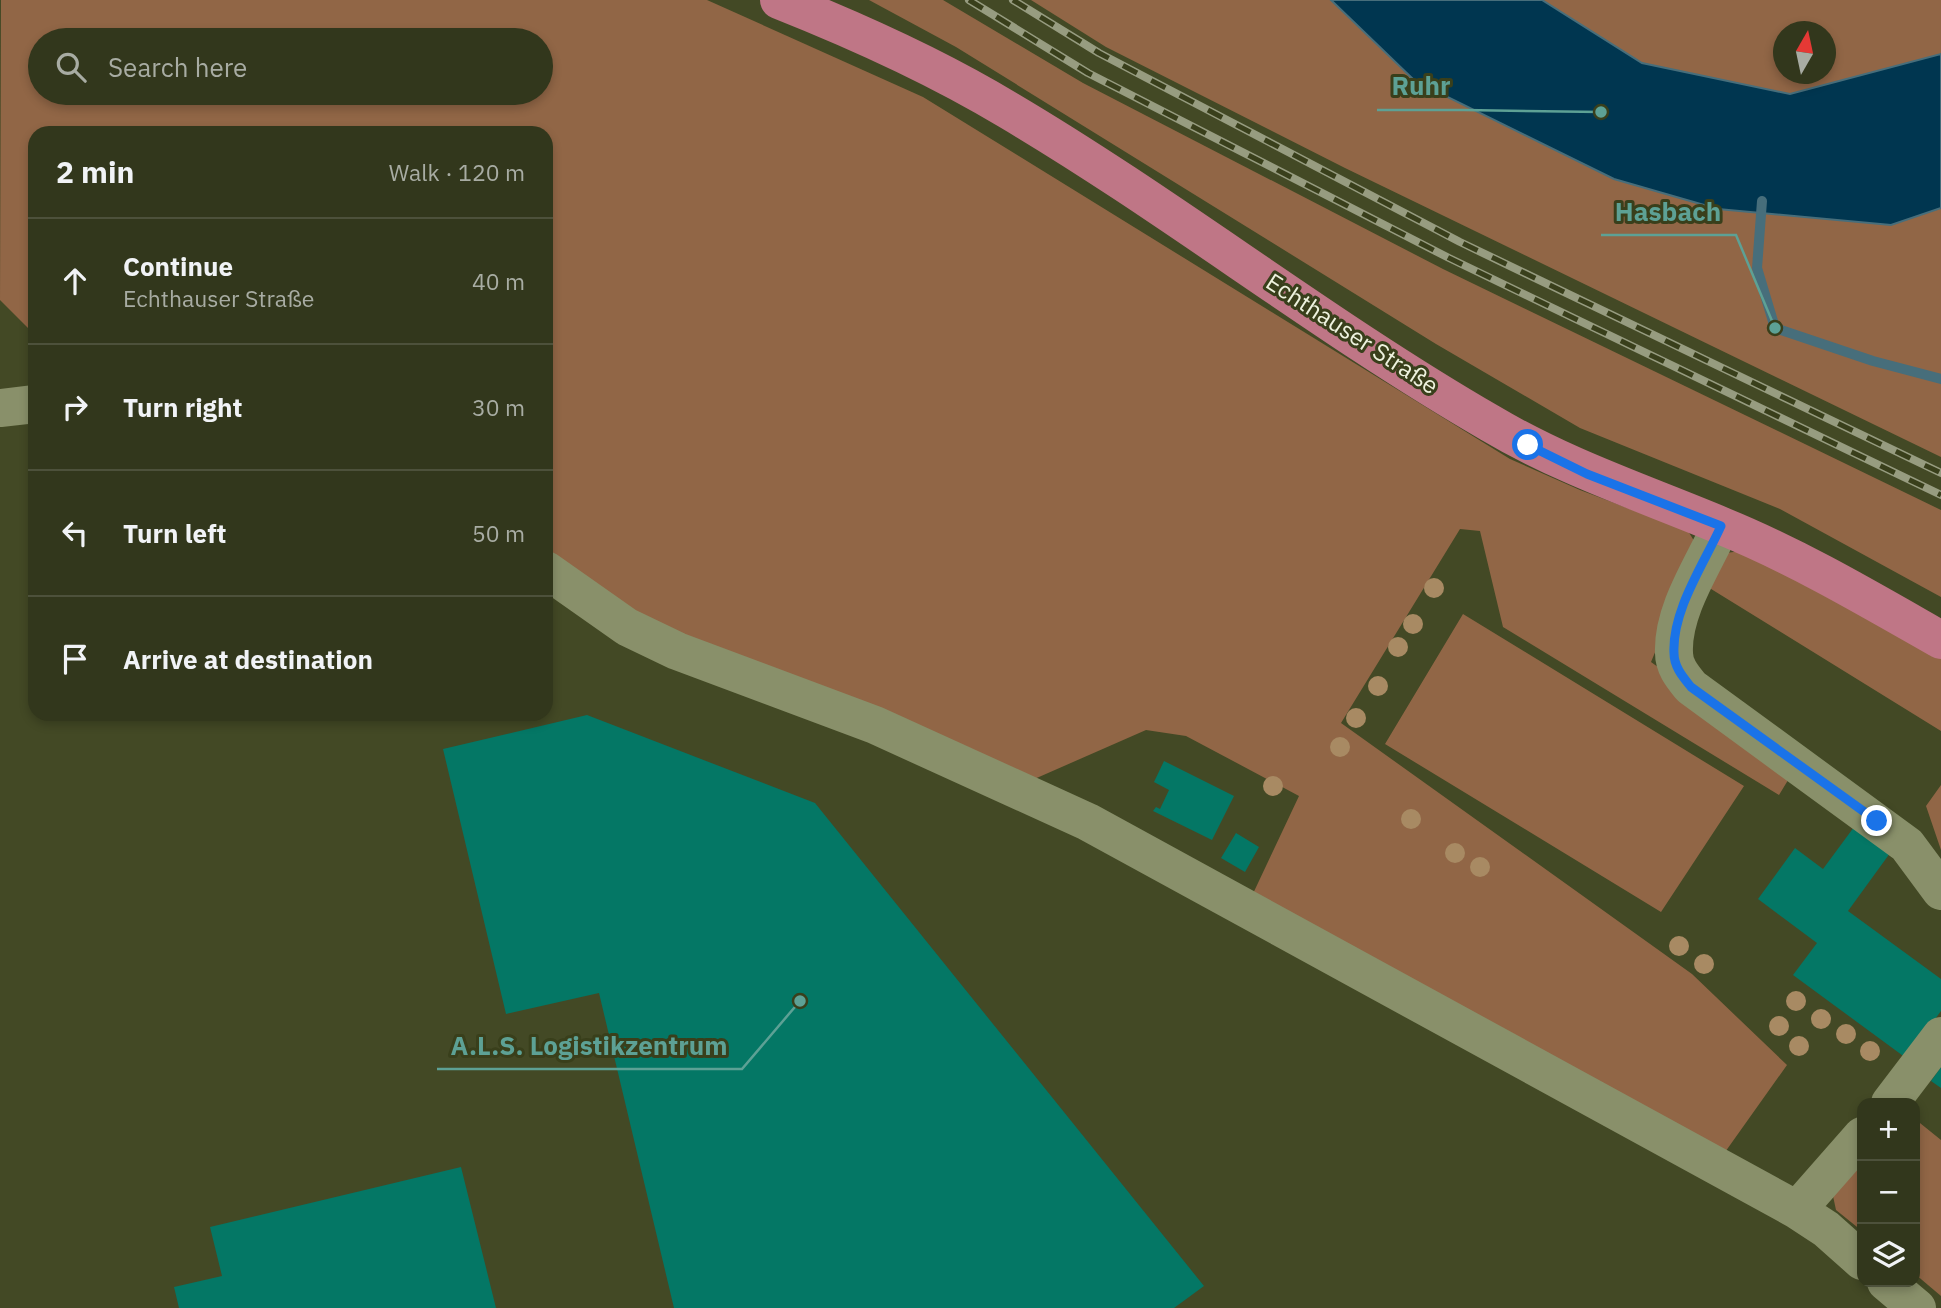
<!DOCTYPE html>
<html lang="en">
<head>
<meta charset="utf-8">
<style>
  :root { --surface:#32371c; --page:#3a3f25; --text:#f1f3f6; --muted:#a8aca3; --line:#4d513b }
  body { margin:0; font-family:"IBM Plex Sans",sans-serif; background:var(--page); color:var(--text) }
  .controls { position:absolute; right:21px; bottom:21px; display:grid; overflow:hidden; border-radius:14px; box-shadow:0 4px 10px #0003 }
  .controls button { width:63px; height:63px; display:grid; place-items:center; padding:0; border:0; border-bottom:2px solid var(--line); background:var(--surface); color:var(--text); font:35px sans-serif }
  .compass { position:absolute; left:1773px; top:21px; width:63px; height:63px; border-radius:50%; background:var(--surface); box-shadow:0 4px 10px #0003; rotate:9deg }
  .stop { position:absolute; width:21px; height:21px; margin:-16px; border:5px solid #1a73e8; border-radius:50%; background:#fff }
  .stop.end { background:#1a73e8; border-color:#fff; box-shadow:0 2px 7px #0008 }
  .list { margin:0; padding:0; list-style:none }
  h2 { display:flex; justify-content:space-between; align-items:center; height:91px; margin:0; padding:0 28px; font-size:30px }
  h2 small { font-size:23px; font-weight:400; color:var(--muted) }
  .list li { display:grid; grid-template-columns:46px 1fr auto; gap:21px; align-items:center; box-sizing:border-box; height:126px; padding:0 28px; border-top:2px solid var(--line) }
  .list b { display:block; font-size:26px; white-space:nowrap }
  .list p { margin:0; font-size:23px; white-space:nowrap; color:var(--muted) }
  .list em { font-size:23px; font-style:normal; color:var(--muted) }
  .icon { flex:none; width:38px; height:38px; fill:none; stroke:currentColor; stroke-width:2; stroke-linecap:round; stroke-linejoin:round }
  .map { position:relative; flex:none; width:1941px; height:1308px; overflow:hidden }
  .search { position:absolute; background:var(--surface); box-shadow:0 4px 10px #0003; left:28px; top:28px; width:525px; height:77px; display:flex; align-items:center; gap:18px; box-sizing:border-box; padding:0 24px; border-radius:38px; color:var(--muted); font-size:26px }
  .panel { position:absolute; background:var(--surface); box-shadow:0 4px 10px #0003; left:28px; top:126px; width:525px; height:595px; border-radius:21px }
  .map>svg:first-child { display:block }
  .green { fill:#916646; fill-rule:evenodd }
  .water { fill:#003650; stroke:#476e7b; stroke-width:2 }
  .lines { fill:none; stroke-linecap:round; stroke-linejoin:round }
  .stream { stroke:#476e7b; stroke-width:10 }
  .building { fill:#047765 }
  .minor { stroke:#89906a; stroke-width:38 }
  .major { stroke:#bf7686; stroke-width:38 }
  .rail-casing { stroke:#979c80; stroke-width:8 }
  .rail { stroke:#393f1b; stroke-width:5; stroke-dasharray:16; stroke-linecap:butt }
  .tree { fill:#a88a63 }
  .route { stroke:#1a73e8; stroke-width:9 }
  .labels { text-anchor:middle; stroke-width:6; stroke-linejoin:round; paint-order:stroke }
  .street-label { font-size:24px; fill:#eef2de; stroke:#393f1b }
  .leader { fill:none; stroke:#5da195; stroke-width:2.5 }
  .callout-dot { fill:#5da195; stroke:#393f1b; stroke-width:2.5 }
  .callout-label { font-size:26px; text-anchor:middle; font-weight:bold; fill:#5da195; stroke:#393f1b; stroke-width:6; stroke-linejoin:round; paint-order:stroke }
</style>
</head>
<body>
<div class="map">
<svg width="1941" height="1308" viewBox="0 0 1941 1308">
  <rect width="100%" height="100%" fill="#434925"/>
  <path class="green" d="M707 0 923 97 1510 459 1580 490 1688 531 1696 544V554L1651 662 1796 767 1779 795 1503 627 1480 531 1460 529 1341 723 1692 974 1787 1065 1723 1155 1250 900 1299 796 1186 736 1146 730 1023 784 671 638 546 559V133H35V335L0 300 1 0ZM40 40H541V93H40Z
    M869 0H943L1083 83 1443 269 1941 510V597L1780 509 1580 428 1436 344 956 47Z
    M1031 0H1331L1415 81 1891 225 1941 208V457L1345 168 1106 47Z
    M1542 0H1941V54L1790 94 1642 63ZM1784 32H1826V74H1784Z
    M1741 551 1941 658V731L1703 584 1726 553Z
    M1463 614 1744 786 1661 912 1385 744Z
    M1941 785V850L1926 806Z
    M1915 1119 1941 1140V1296L1915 1274Z
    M1862 1163V1231L1836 1210 1833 1196Z"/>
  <path class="water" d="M1331 0H1542L1642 63 1790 94 1941 54V208L1891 225 1718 209 1614 179 1415 81Z"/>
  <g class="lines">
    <path class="stream" d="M1762 201 1757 268 1775 328 1873 361 1941 379"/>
  </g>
  <path class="building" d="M587 715 815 803 1204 1286 1174 1308H674L599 993 506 1014 443 749Z
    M1164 761 1234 796 1212 840 1153 811 1156 807 1160 809 1169 790 1154 782Z
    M1857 823 1893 849 1848 911 1941 979V1011L1906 1058 1793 975 1817 943 1758 899 1795 848 1823 869Z
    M1236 833 1259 847 1245 872 1221 858Z
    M1941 1067V1088L1931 1081Z
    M461 1167 496 1308H179L174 1287 222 1276 210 1227Z"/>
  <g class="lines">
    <path class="minor" d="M0 408 35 404
      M1721 526C1704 564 1672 610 1674 653 1674 667 1683 677 1691 687L1907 845 1941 891
      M546 570 627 627 677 651 875 725 1088 822 1797 1210 1826 1229 1862 1261
      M1890 1103 1941 1036
      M1797 1210 1862 1136
      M1886 1282 1917 1308"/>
    <path class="major" d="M779 0C857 31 935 66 1008 110 1172 207 1324 327 1490 423 1564 467 1643 493 1722 526 1798 557 1869 599 1941 640"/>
    <g class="rail-casing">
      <path id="rail" d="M969 0 1088 73 1449 258 1941 495
        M1013 0 1099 53 1460 242 1941 473"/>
    </g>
    <use href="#rail" class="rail"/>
  </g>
  <g class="tree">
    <circle cx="1434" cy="588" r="10"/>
    <circle cx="1413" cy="624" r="10"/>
    <circle cx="1398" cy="647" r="10"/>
    <circle cx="1378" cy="686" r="10"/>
    <circle cx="1356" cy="718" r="10"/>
    <circle cx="1340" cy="747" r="10"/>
    <circle cx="1273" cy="786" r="10"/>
    <circle cx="1411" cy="819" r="10"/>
    <circle cx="1455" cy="853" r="10"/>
    <circle cx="1480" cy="867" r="10"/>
    <circle cx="1679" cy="946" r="10"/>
    <circle cx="1704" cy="964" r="10"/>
    <circle cx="1796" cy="1001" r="10"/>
    <circle cx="1821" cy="1019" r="10"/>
    <circle cx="1779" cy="1026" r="10"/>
    <circle cx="1846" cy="1034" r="10"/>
    <circle cx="1799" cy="1046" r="10"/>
    <circle cx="1870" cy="1051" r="10"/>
  </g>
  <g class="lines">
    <path class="route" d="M1528 445 1587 474 1721 526C1704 564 1672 610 1674 653 1674 667 1683 677 1691 687L1877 821"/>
  </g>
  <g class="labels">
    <g class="street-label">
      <text transform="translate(1352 334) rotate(33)" y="8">Echthauser Straße</text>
    </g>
  </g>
  <path class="leader" d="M1601 112L1464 110H1377M1775 328L1736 235H1601M800 1001L742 1069H437"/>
  <g class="callout-dot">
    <circle cx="1601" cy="112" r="7"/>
    <circle cx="1775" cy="328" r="7"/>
    <circle cx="800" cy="1001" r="7"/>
  </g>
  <g class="callout-label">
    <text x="1421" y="95">Ruhr</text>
    <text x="1668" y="221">Hasbach</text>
    <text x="589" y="1055">A.L.S. Logistikzentrum</text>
  </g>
</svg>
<div class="controls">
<button>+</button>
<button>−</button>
<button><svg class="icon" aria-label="layers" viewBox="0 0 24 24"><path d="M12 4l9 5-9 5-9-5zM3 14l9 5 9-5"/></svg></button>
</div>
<svg class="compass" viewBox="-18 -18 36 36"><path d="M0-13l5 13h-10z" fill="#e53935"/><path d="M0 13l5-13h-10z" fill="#a8aca3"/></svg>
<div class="stop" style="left:1528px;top:445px"></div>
<div class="stop end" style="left:1877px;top:821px"></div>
<div class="search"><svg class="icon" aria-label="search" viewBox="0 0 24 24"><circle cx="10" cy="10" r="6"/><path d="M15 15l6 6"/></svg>Search here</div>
<section class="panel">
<h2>2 min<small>Walk · 120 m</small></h2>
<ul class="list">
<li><svg class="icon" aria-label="ahead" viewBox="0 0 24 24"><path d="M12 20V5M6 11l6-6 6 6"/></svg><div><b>Continue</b><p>Echthauser Straße</p></div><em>40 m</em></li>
<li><svg class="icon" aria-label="right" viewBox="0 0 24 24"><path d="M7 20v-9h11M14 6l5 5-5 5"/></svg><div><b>Turn right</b></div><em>30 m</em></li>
<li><svg class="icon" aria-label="left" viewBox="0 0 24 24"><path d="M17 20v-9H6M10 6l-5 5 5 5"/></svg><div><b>Turn left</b></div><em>50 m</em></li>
<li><svg class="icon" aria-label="arrive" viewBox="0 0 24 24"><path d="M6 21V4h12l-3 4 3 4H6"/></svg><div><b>Arrive at destination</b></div></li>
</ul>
</section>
</div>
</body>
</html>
